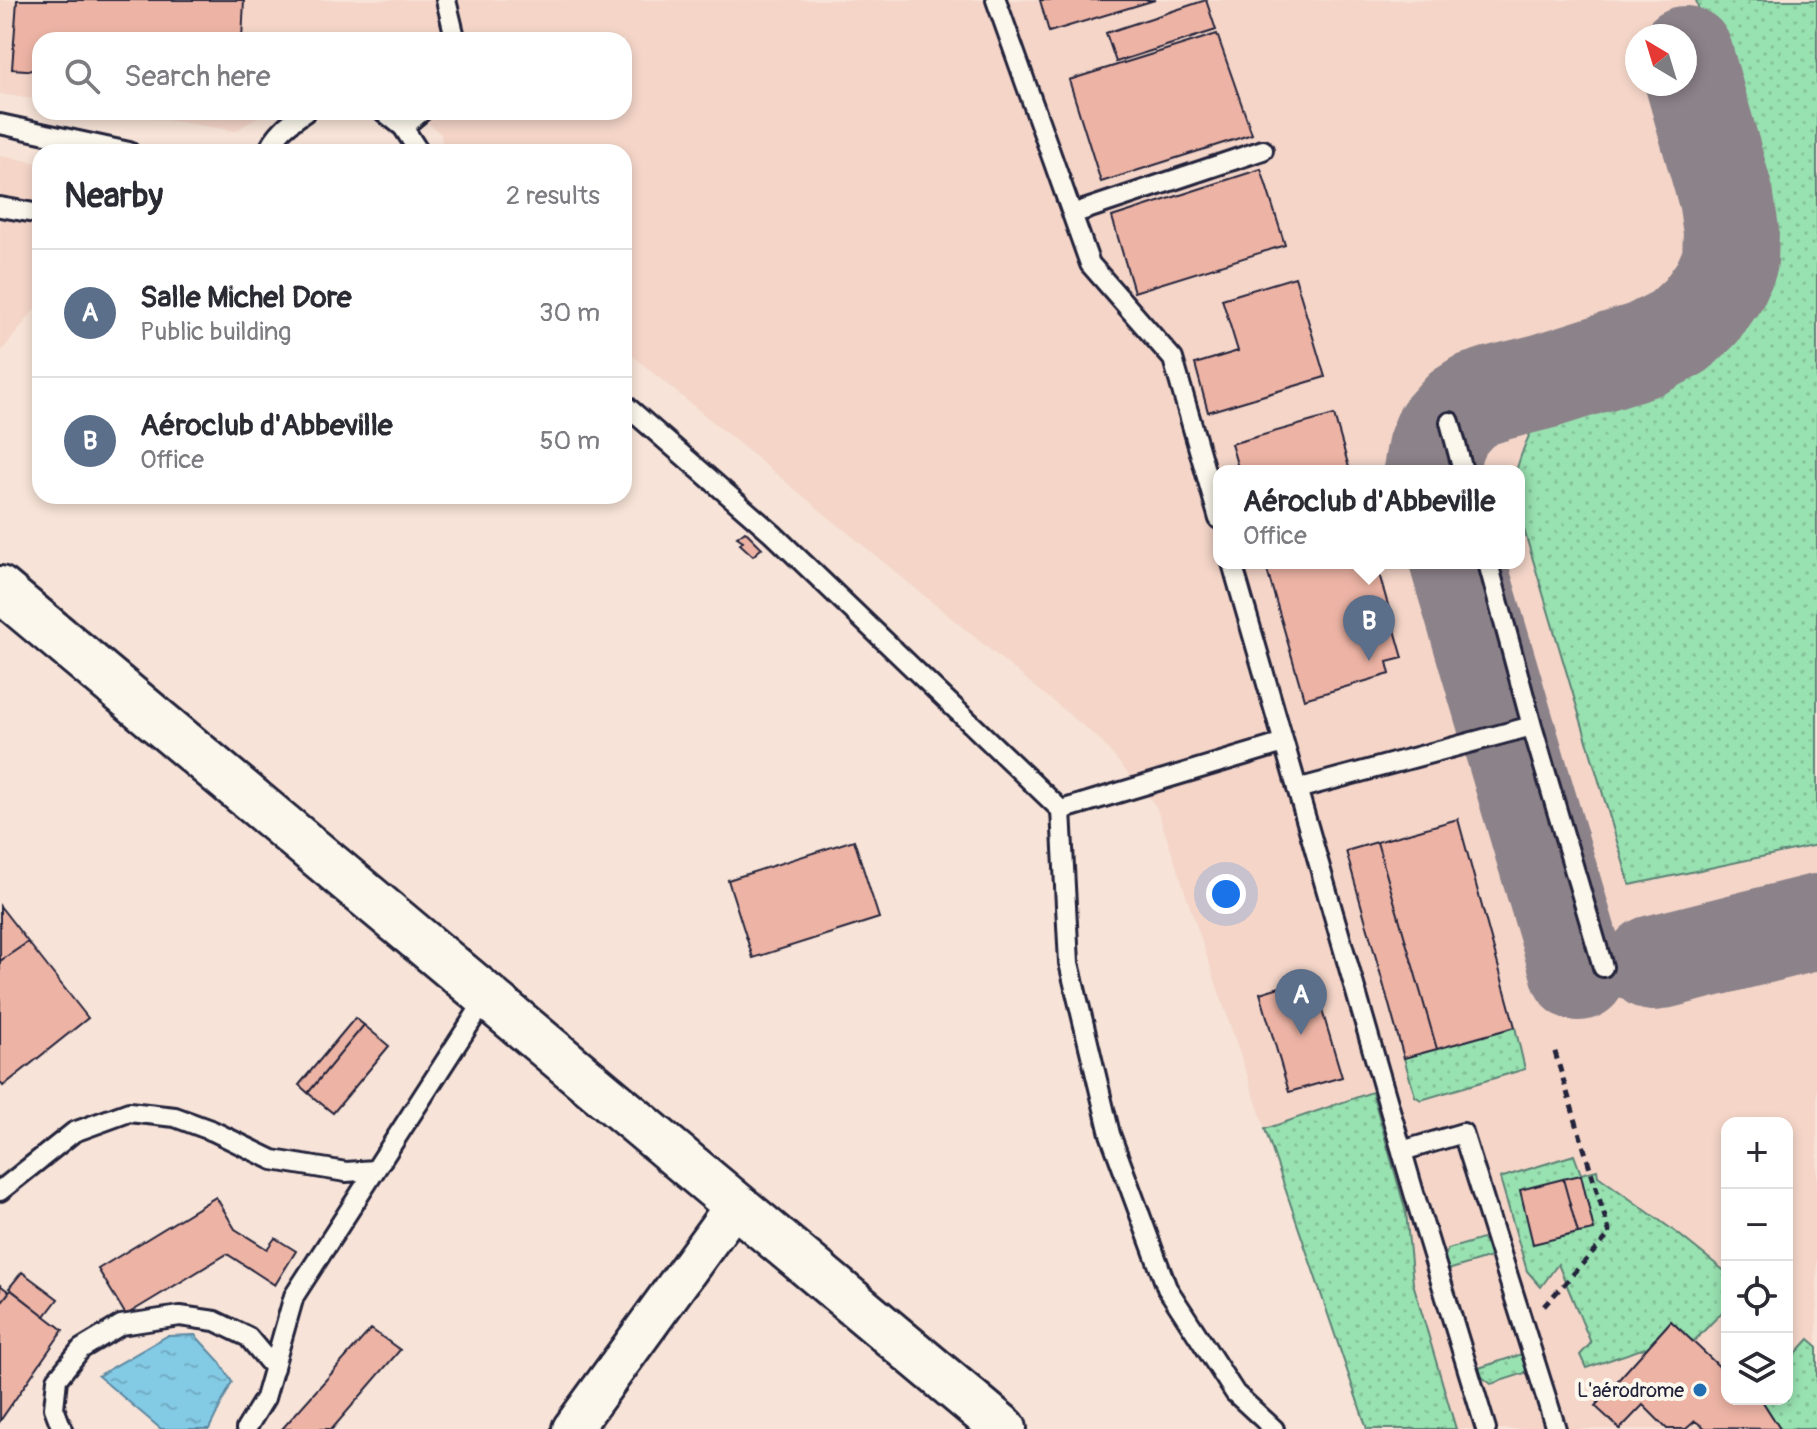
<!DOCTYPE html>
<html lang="en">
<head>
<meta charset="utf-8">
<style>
  :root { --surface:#fff; --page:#f7f7f7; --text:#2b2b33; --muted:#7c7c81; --line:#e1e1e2; --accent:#b45309 }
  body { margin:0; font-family:Pangolin,sans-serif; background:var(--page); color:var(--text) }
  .controls { position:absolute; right:24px; bottom:24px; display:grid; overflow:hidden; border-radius:16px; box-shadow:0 4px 12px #0003 }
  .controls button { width:72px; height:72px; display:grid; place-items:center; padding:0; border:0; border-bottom:2px solid var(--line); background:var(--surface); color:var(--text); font:40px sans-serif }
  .compass { position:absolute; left:1625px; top:24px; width:72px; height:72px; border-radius:50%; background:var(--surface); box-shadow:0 4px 12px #0003; rotate:322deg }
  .you { position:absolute; left:1226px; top:894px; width:28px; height:28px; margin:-20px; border:6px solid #fff; border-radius:50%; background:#1a73e8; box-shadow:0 0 0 12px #1a73e833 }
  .badge { display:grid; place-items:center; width:52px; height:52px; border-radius:50%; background:var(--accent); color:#fff; font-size:26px; font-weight:700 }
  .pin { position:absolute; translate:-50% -66px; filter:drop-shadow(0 2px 4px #0008) }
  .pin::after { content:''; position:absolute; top:42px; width:28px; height:24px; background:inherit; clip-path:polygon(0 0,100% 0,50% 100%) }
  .popup { position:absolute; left:1213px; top:465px; width:312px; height:104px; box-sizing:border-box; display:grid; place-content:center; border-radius:16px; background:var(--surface); filter:drop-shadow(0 2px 6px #0005); font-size:26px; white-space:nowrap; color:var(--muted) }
  .popup b { font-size:30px; color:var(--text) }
  .popup::after { content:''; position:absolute; left:50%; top:100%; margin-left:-16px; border:16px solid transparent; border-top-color:var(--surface) }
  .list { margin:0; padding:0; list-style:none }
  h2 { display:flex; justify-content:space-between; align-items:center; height:104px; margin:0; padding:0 32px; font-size:34px }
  h2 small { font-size:26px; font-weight:400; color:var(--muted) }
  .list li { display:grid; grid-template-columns:52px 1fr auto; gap:24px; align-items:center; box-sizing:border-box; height:128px; padding:0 32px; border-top:2px solid var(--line) }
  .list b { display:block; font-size:30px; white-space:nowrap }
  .list p { margin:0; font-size:26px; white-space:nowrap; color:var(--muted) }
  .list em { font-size:26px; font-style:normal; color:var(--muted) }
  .icon { flex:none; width:44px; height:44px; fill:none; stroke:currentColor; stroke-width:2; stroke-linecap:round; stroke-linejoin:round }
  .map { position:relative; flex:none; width:1817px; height:1429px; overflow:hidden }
  .search { position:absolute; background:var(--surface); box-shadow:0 4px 12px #0003; left:32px; top:32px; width:600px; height:88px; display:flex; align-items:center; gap:20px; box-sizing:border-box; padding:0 28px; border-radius:24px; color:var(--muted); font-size:30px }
  .panel { position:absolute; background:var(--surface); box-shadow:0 4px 12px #0003; left:32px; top:144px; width:600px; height:360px; border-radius:24px }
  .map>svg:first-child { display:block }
  .built { fill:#f4d5c8; fill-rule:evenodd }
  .grass { fill:url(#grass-dots); stroke:#5d8276; stroke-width:2 }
  .water { fill:url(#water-ripples); stroke:#5c87a0; stroke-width:2 }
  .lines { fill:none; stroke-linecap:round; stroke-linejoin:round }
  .taxiway { stroke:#8c8289; stroke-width:96 }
  .building { fill:#edb4a5; stroke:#22223b; stroke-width:2 }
  .service-casing { stroke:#22223b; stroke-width:24 }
  .minor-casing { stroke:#22223b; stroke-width:44 }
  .primary-casing { stroke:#22223b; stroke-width:50 }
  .path { stroke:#22223b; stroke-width:5; stroke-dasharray:8 6; stroke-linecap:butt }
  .service { stroke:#fbf7ec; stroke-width:18 }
  .minor { stroke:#fbf7ec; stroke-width:38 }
  .primary { stroke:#fbf7ec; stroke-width:44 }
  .poi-dot { fill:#1f6fb2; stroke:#fbf7ec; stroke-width:3 }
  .labels { text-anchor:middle; stroke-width:8; stroke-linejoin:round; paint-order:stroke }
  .poi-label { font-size:20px; fill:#22223b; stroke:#fbf7ec; text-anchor:end }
</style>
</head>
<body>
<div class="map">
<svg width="1817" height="1429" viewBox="0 0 1817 1429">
  <defs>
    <pattern id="grass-dots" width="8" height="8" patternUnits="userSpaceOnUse" patternTransform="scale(2)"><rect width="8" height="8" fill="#98e1b0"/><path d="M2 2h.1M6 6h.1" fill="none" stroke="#83c198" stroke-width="1.8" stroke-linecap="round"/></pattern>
    <pattern id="water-ripples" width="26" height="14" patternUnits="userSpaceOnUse" patternTransform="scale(2)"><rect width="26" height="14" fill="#83cae4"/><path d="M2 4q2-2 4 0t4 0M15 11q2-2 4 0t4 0" fill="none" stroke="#71adc4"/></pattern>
  </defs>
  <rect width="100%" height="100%" fill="#f7e3d7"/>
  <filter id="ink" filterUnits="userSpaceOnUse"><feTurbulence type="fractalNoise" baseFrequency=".0125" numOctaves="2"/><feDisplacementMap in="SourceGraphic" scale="16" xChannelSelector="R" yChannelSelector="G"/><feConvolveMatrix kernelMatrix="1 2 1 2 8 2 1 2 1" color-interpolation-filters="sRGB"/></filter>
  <g filter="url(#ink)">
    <path class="built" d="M0 0H1817V1429H1367L1156 806 1099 739 624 349V152H443L441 134 416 112H624V40H40V100L0 94ZM1637 36H1685V84H1637ZM1219 471H1519V563H1219ZM1727 1123H1787V1399H1727Z
      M117 112H265L236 131Z
      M0 156 40 163V303L0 353Z"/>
    <path class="grass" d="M1696 0H1817V845L1630 885 1519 513V471H1516C1524 445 1532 421 1555 404 1574 389 1600 384 1622 377 1648 368 1672 360 1695 345 1735 319 1754 270 1754 224 1754 191 1742 160 1733 129 1721 86 1708 43 1696 0Z
      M1515 1027 1525 1069 1421 1100 1415 1096 1404 1058Z
      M1372 1092 1406 1212 1413 1283 1456 1429H1367L1265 1129Z
      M1574 1155 1581 1174 1597 1170 1598 1176 1677 1233 1727 1273V1307L1693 1342 1671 1321 1648 1347 1586 1368 1580 1355 1591 1343 1558 1264 1541 1287 1527 1271 1500 1178Z
      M1482 1239 1490 1246 1494 1256 1448 1270 1444 1259 1448 1249Z
      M1809 1339 1817 1346V1429H1780L1761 1399H1787V1363Z
      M1525 1353 1528 1364 1525 1373 1491 1384 1482 1377 1479 1368Z"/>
    <path class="water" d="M195 1335 220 1362 232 1382 209 1429H161L98 1376 167 1336Z"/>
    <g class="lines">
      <path class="taxiway" d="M1431 471 1435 448 1443 429 1461 409 1475 400 1497 393 1545 381 1646 349 1679 332 1701 311 1720 284 1730 261 1731 231 1726 198 1685 54
        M1458 563 1579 973
        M1654 963 1817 922"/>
    </g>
    <path class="building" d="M17 0H244L242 40H40V71L12 69Z
      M1040 0H1155L1049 32Z
      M1206 0 1216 30 1116 62 1106 33Z
      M1217 34 1252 134 1101 182 1069 80Z
      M1261 169 1285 245 1134 292 1112 217Z
      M1295 277 1325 377 1208 412 1195 364 1238 351 1222 299Z
      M1334 415 1350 471H1239L1231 444Z
      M745 531 762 548 753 556 740 544 743 541 737 537Z
      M1265 563H1376L1403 658 1387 662 1390 674 1304 699Z
      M1458 819 1515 1027 1437 1049 1377 842Z
      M854 840 879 918 753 958 728 880Z
      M1377 842 1437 1049 1404 1058 1346 851Z
      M0 906 28 942 0 961Z
      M28 942 88 1018 3 1086 0 1082V961Z
      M1312 977 1342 1077 1289 1092 1260 993Z
      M355 1018 364 1025 308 1093 299 1085Z
      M364 1025 389 1046 333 1113 308 1093Z
      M1581 1175 1594 1230 1578 1233 1563 1179Z
      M1563 1179 1578 1233 1533 1244 1520 1190Z
      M216 1197 235 1229 267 1249 275 1238 296 1251 275 1285 227 1254 126 1315 98 1269Z
      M22 1272 58 1299 45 1316 9 1288Z
      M0 1285 9 1292 0 1304Z
      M11 1290 63 1330 0 1421V1304Z
      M1671 1321 1727 1374V1399H1761L1780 1429 1705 1428 1695 1421 1686 1429H1667L1643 1405 1620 1429 1595 1406Z
      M371 1329 400 1350 332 1429H282Z"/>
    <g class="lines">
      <g class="service-casing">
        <path id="service" d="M446 0 454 33 453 40
          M996 0 1090 264 1173 359 1219 519
          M384 112 403 127 419 152
          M0 124 129 152
          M403 127 421 112
          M268 152C275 134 289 123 305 112
          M0 207 40 214
          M1072 214 1263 150
          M624 404 772 533 1061 810 1069 963 1110 1134 1167 1288 1235 1393 1274 1429
          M1450 422 1463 471
          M1232 563 1414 1193 1486 1429
          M1488 563 1532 726
          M1297 789 1532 726 1603 967
          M1061 810 1284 743
          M1402 1151 1463 1133 1556 1429
          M0 1191 74 1132 129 1112 175 1117 213 1131 273 1160 346 1172 375 1170
          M62 1429 54 1408 57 1379 81 1349 121 1325 180 1316 215 1321 248 1337 274 1368
          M246 1429 265 1398 294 1296 487 997"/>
      </g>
      <g class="minor-casing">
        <path id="minor" d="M572 1429 735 1205"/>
      </g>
      <g class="primary-casing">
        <path id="primary" d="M0 589 1004 1429"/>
      </g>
      <path class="path" d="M1544 1306 1610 1234 1554 1049
        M1705 1429 1706 1428"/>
      <use href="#service" class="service"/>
      <use href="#minor" class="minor"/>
      <use href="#primary" class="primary"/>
    </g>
  </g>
  <circle class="poi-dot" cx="1700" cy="1390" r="8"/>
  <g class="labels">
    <g class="poi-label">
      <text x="1684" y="1397">L'aérodrome</text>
    </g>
  </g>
</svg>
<div class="controls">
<button>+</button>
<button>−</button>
<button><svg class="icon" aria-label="locate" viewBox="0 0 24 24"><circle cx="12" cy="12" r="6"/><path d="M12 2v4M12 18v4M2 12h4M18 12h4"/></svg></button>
<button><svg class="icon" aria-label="layers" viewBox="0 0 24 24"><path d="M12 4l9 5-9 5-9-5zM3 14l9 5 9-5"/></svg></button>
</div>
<svg class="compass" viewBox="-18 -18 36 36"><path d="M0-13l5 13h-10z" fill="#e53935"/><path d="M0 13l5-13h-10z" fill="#7c7c81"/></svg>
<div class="you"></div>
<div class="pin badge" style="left:1301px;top:1035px;background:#5c6f8a">A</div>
<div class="pin badge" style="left:1369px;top:661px;background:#5c6f8a">B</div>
<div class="popup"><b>Aéroclub d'Abbeville</b>Office</div>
<div class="search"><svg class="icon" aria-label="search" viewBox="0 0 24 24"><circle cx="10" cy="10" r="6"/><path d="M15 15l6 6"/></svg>Search here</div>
<section class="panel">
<h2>Nearby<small>2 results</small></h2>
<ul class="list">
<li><span class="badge" style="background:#5c6f8a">A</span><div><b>Salle Michel Dore</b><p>Public building</p></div><em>30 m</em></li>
<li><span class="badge" style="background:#5c6f8a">B</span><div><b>Aéroclub d'Abbeville</b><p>Office</p></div><em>50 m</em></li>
</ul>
</section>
</div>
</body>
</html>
